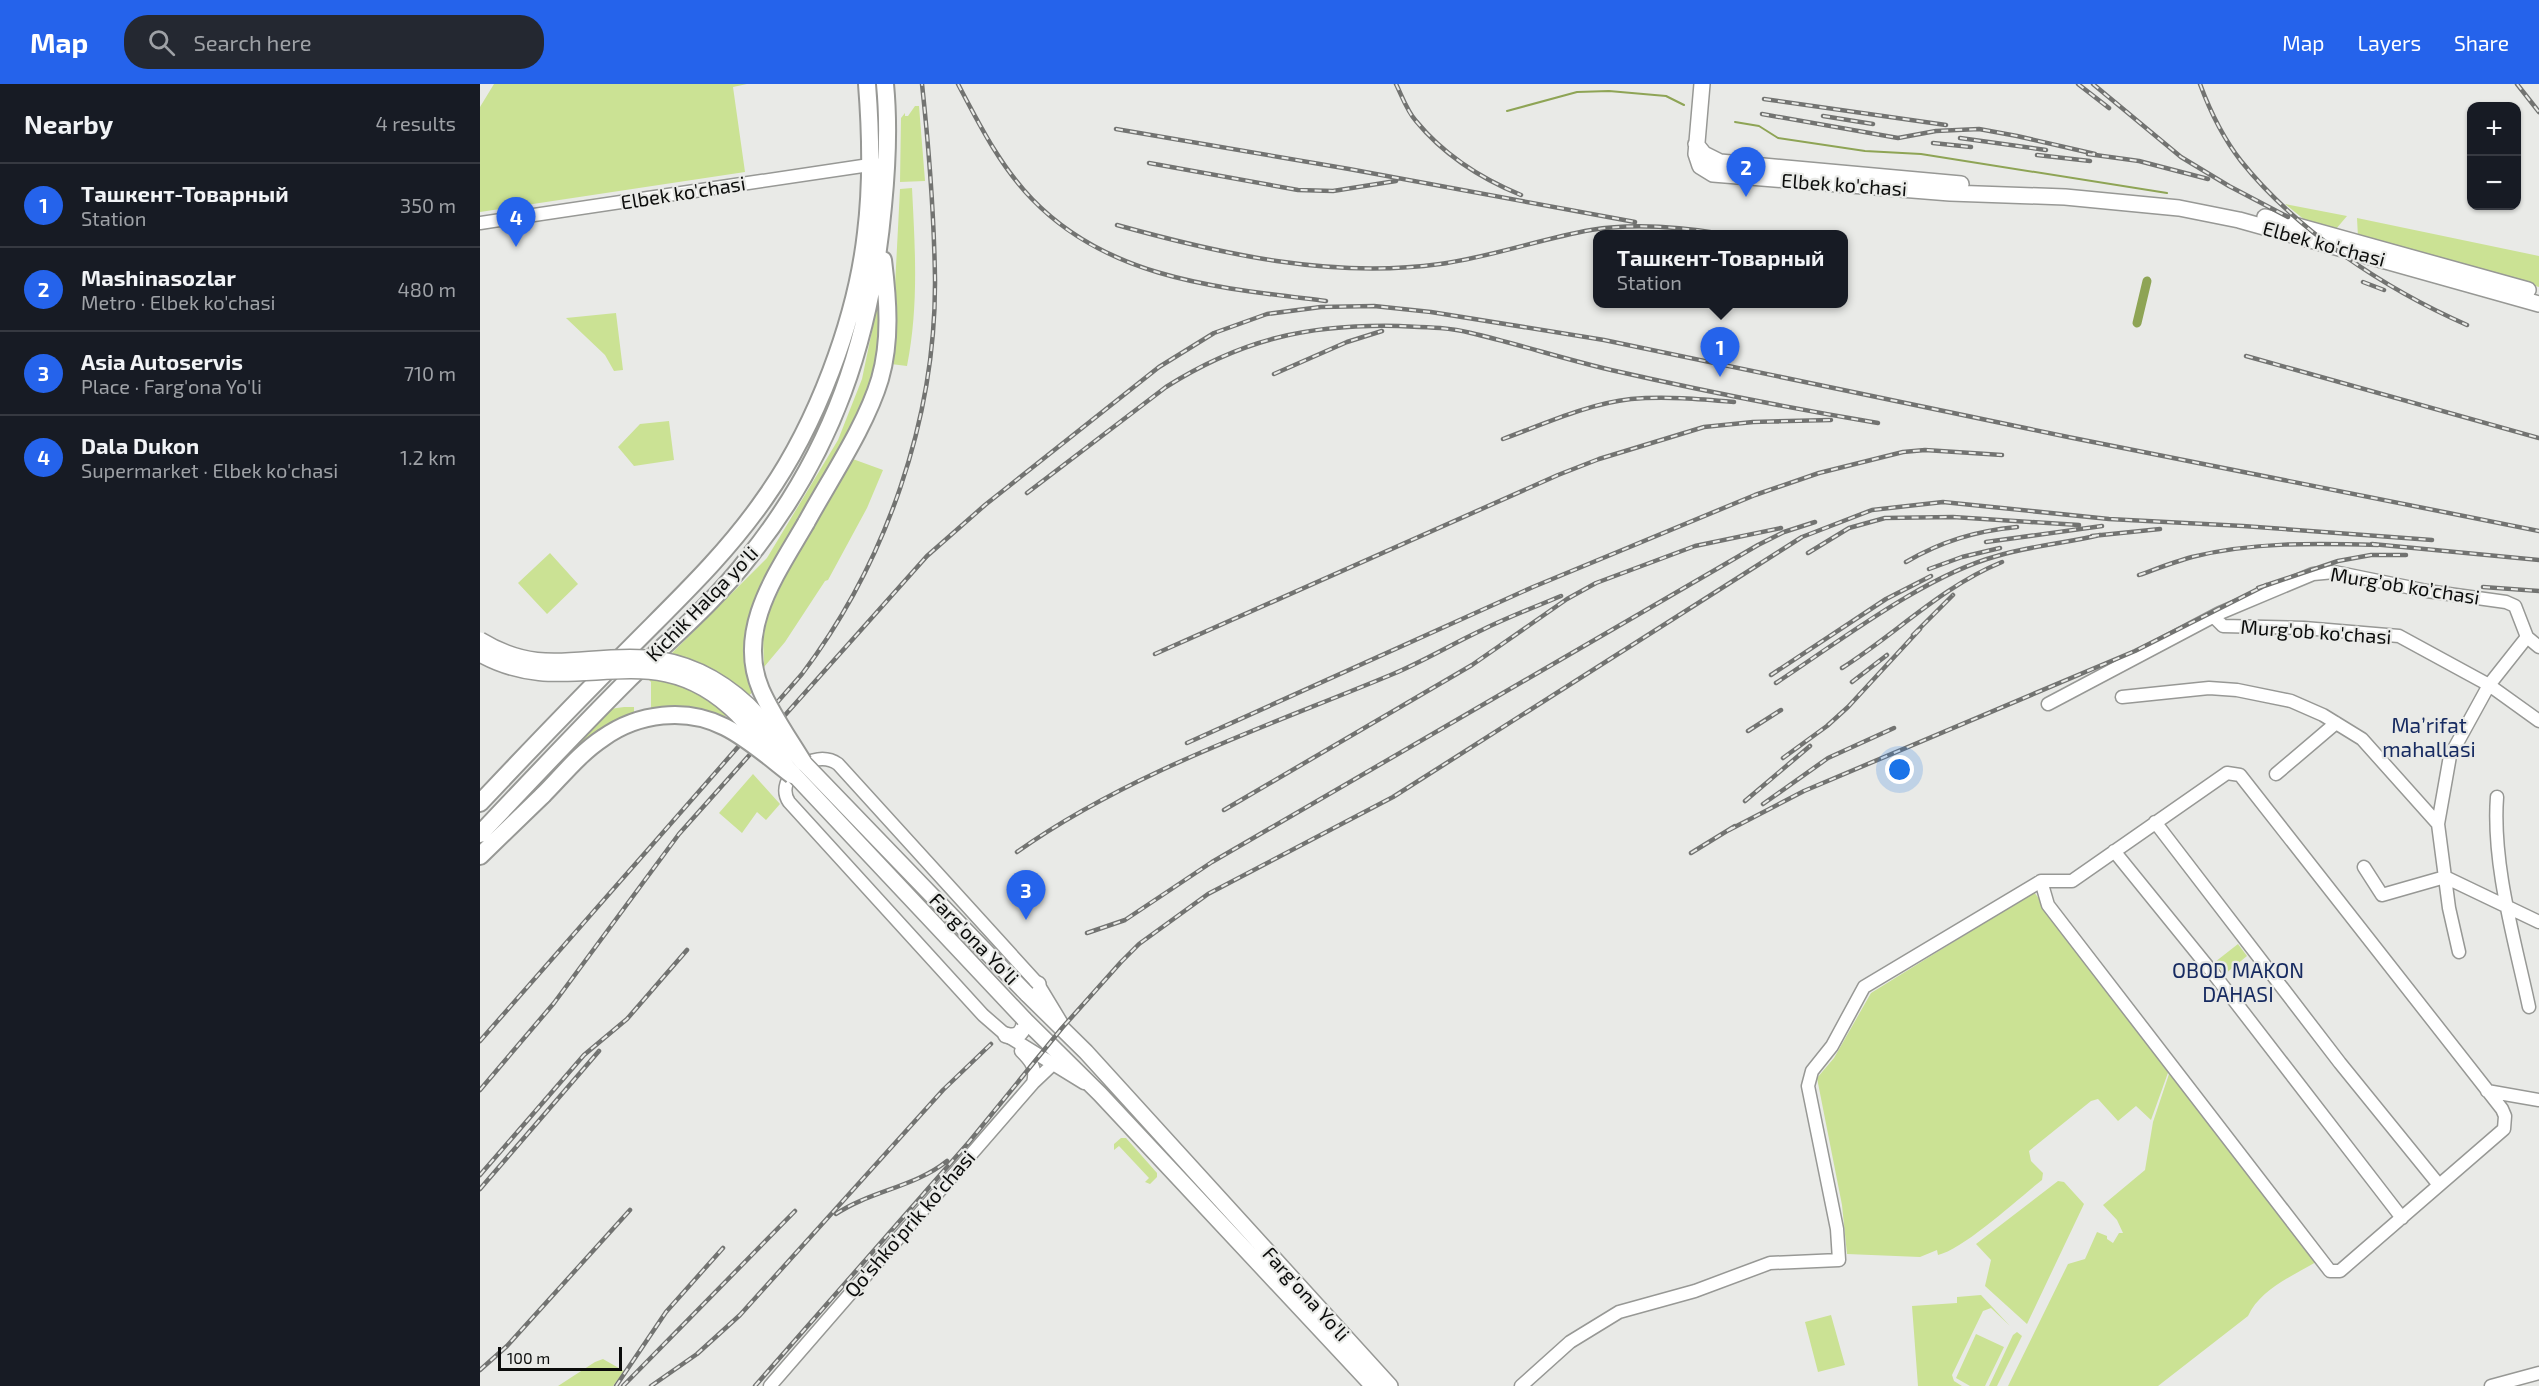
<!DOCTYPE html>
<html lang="en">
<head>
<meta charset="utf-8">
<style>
  :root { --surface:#171b24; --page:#242831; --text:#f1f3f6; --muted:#9ea1a6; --line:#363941; --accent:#2563eb }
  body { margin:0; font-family:"Exo 2",sans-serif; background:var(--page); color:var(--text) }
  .controls { position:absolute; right:18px; top:18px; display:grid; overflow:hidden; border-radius:12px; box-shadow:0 2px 4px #0004 }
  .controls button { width:54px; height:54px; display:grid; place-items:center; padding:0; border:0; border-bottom:2px solid var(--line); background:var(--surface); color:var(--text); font:30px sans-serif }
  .scale { position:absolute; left:18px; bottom:15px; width:124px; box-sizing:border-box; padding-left:6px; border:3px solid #0b0c0b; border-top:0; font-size:16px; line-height:21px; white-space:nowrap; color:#0b0c0b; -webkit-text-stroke:4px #e9eae7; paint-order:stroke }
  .you { position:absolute; left:1420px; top:686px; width:21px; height:21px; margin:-15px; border:4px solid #fff; border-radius:50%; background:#1a73e8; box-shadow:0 0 0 9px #1a73e833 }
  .badge { display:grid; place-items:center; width:39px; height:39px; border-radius:50%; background:var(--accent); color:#fff; font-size:20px; font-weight:700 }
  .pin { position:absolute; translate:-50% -50px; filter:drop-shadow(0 2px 3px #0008) }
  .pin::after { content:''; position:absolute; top:32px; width:21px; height:18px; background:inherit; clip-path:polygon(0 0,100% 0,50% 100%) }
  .popup { position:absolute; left:1113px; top:146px; width:255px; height:78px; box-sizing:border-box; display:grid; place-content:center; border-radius:12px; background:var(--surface); filter:drop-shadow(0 2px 4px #0005); font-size:20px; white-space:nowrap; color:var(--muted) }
  .popup b { font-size:22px; color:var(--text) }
  .popup::after { content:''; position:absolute; left:50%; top:100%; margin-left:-12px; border:12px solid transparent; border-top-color:var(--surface) }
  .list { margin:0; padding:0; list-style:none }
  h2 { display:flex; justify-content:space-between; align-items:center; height:78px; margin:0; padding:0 24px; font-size:26px }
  h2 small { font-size:20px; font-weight:400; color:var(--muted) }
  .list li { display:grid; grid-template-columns:39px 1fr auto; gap:18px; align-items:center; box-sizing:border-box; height:84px; padding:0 24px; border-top:2px solid var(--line) }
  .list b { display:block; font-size:22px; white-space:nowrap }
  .list p { margin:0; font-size:20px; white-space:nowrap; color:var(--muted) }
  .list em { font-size:20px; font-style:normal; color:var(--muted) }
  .icon { flex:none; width:33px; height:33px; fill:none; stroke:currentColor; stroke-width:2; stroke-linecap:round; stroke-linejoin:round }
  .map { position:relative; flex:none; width:2059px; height:1302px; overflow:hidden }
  header { display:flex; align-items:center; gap:36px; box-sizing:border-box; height:84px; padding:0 30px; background:var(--accent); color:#fff }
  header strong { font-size:28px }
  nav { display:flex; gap:33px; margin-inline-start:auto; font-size:21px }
  .search { width:420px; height:54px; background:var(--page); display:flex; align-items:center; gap:15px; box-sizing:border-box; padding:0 21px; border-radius:24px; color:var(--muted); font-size:22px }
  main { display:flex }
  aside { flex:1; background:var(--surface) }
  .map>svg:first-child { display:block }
  .green { fill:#cbe294 }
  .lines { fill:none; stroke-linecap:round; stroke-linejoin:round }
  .stream { stroke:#8ea455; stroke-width:2 }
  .canal { stroke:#8ea455; stroke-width:9 }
  .minor-casing { stroke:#979895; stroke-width:15 }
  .major-casing { stroke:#979895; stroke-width:18 }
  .highway-casing { stroke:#979895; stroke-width:20 }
  .minor { stroke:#fff; stroke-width:12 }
  .major { stroke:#fff; stroke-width:15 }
  .highway { stroke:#fff; stroke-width:16 }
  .rail-casing { stroke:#727371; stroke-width:4.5 }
  .rail { stroke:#e9eae7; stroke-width:2; stroke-dasharray:7; stroke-linecap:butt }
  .major-bridge-casing { stroke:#979895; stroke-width:18; stroke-linecap:butt }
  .highway-bridge-casing { stroke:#979895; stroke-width:20; stroke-linecap:butt }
  .major-bridge { stroke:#fff; stroke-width:15 }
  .highway-bridge { stroke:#fff; stroke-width:16 }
  .labels { text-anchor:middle; stroke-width:4.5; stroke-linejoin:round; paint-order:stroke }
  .street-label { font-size:20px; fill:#0b0c0b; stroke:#e9eae7 }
  .neighbourhood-label { font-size:21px; fill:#172b61; stroke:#e9eae7 }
</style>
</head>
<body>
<header>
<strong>Map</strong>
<div class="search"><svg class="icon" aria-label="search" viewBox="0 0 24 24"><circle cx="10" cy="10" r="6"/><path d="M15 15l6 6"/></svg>Search here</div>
<nav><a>Map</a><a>Layers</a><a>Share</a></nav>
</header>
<main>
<aside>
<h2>Nearby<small>4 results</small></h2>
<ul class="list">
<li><span class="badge">1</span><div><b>Ташкент-Товарный</b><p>Station</p></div><em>350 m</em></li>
<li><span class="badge">2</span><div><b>Mashinasozlar</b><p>Metro · Elbek ko'chasi</p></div><em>480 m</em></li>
<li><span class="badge">3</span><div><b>Asia Autoservis</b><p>Place · Farg'ona Yo'li</p></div><em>710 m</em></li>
<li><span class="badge">4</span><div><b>Dala Dukon</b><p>Supermarket · Elbek ko'chasi</p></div><em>1.2 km</em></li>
</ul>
</aside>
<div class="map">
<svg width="2059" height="1302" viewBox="0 0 2059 1302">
  <rect width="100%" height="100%" fill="#e9eae7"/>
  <path class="green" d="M14 0H267L253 3 265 88 0 128V23Z
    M435 22H439L445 97 420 98 421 34 425 29V32H428Z
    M432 104C435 164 439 222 427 282L411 280 420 105Z
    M1805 120 1867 132 1856 145 1826 137Z
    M1877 134 2059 172V203L1878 153Z
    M399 213 402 249 391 308 270 532C263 560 266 581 274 607L244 633 207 623 171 625V598L167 594 287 474 358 356 382 295Z
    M136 229 143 286 134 287 125 271 86 234Z
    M189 337 194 376 154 382 138 363 160 340Z
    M370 374 403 386 387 424 348 496 345 497 305 558 284 583 283 552 289 528 305 493Z
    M70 469 98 500 67 530 38 499Z
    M144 623H154V629C104 646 40 722 2 761L130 625Z
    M273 690 300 720 286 736 277 728 262 749 239 729Z
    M1554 808 1689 986 1671 1036 1656 1022 1638 1037 1618 1015 1611 1017 1549 1067 1551 1077 1563 1089 1562 1096C1539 1114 1484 1165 1458 1171L1457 1166 1440 1173 1367 1170 1362 1121 1337 994 1354 974 1391 909Z
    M1758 860 1767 872 1745 890 1735 878Z
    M1690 987 1836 1178C1812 1192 1780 1206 1768 1232L1678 1302H1528L1588 1180 1605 1175 1617 1148 1627 1152V1155L1633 1159 1639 1149H1643L1637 1136 1623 1121 1665 1086 1673 1038Z
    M641 1054H646L677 1089V1093L670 1100 665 1098 669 1094 639 1062 634 1066V1060Z
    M1578 1097 1584 1098 1604 1120 1547 1240 1505 1202 1511 1176 1496 1160Z
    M1501 1211 1530 1242 1511 1224 1503 1227 1472 1291 1474 1297 1482 1302H1438L1432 1222 1477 1219V1213Z
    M1351 1231 1365 1281 1338 1288 1325 1238Z
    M1537 1248 1542 1252 1517 1302H1509L1533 1251Z
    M1496 1250 1524 1263 1505 1302H1490L1476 1294Z
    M123 1275 144 1287 133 1302H78L115 1278Z"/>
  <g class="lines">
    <path class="stream" d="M1027 27 1097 8 1129 7 1186 12 1204 21
      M1255 38 1279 42 1298 54 1385 67 1441 70 1687 109"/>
    <path class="canal" d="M1657 239 1667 197"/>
    <g class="minor-casing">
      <path id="minor" d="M0 139 396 80
        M1736 535 1743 542 1824 544 1919 552 2009 601 2059 637
        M2047 553 2059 563
        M1642 613 1729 604 1757 606 1811 617 1843 631 1882 655 1958 740
        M1568 620 1740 529 1833 490 1854 488 1864 490 1947 507 2026 518 2035 522 2047 553 2009 601 1970 672 1958 740 1969 824 1979 868
        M1796 690 1856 639
        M2017 713C2012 781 2035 857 2049 923
        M1675 738 1860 979 1959 1101
        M1634 767 1733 889 1922 1134
        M1884 783 1902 811 1965 793 2059 838
        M581 938 558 900 358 680C334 663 293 694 309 718L503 931 526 951 604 999
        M541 967C551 977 557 984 553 999
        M2007 1007 2059 1016
        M290 1302 553 999 572 981
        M1041 1302 1090 1258 1139 1228 1215 1207 1290 1179 1359 1176 1357 1145 1328 1002 1332 987 1352 962 1384 903 1561 797H1592L1747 689 1760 691 2022 1025 2025 1032 2024 1045 1860 1187H1850L1568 821 1561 797
        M2011 1302 2059 1289"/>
    </g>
    <g class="major-casing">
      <path id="major" d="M1222 0 1216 70 1220 82 1233 90 1470 109 1585 113 1699 124 1759 136 2059 220
        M1216 60 1224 70 1240 78 1481 100
        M1785 133 2048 206
        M547 910 606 968 910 1302
        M547 910 556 909 558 900
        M544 935 620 1010 893 1302
        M526 951C538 955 545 947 544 935"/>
    </g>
    <g class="highway-casing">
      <path id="highway" d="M326 439C350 395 386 342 400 295 411 257 408 216 403 176
        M0 719C48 668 96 618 145 569 194 519 245 472 285 414 336 342 376 237 386 149 392 100 391 50 387 0
        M0 750C49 698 98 646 148 596 189 556 234 519 269 473 353 368 391 255 403 122 407 82 409 41 405 0
        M0 772 63 711"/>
    </g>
    <use href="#minor" class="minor"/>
    <use href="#major" class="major"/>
    <use href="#highway" class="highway"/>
    <g class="rail-casing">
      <path id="rail" d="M478 0C499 40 520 82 552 115 630 196 741 204 846 217
        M916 0C922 12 927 27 936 37 963 70 1002 95 1041 111
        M1598 0 1629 24
        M1613 0 1701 73 1749 102 1808 133
        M1720 0C1730 27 1743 54 1761 77 1817 147 1905 205 1987 241
        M2037 0 2059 28
        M1284 15 1466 41
        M1282 30 1418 54 1456 47 1499 45 1537 52 1615 70
        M1343 32 1393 40
        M636 45 869 85 1155 138
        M1480 54 1566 66
        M1453 59 1491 63
        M1608 70 1659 77 1728 95
        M1557 71 1610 77
        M669 79 818 106 853 107 916 97
        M637 141C741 170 851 195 960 180 1011 173 1060 155 1111 146 1154 139 1201 143 1243 150
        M1883 198 1904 206
        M1766 272 2059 354
        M794 290 867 258 902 247
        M1023 355C1064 340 1107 320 1151 315 1185 312 1220 315 1254 318
        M547 409 686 303C762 255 829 240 919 242 943 243 967 243 991 249 1038 260 1084 275 1131 286 1219 306 1309 324 1398 339
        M1612 452 1680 445
        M1506 458 1622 442
        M1892 460 2059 476
        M1328 469 1369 444 1405 434 1473 433 1599 441
        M1426 478C1462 457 1496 447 1537 443
        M1449 485 1482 473 1520 464
        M1659 491C1676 485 1694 478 1712 473 1772 458 1836 459 1898 461
        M2003 503 2059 507
        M1778 504 1858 477 1891 471H1926
        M1433 551 1473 511
        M675 570 1078 391 1119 375 1224 343 1273 338 1351 336
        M1362 584C1416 550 1461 503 1522 478
        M1291 591 1406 515 1451 492
        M1372 598 1407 571
        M1296 599C1360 557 1444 492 1517 472 1550 462 1586 459 1620 451
        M1268 647 1301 626
        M707 659 1053 503 1275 411 1339 389 1423 368 1445 366 1522 371
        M1303 674 1347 642 1368 623 1440 545
        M1265 717 1330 662
        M1283 720 1348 674 1414 644
        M744 726 992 581 1087 515 1116 499 1215 462 1301 444
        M1249 746 1324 707 1655 567 1786 501
        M537 768C650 688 786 643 913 590 944 577 972 560 1002 546 1028 533 1055 523 1081 512
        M1211 769 1255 742
        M607 849 645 836 732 778 1278 461 1304 448 1335 438
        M0 957 322 590C406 479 456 335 455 195 454 131 449 65 442 0
        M0 1006 74 919 199 750 447 472 505 421 679 283 734 249 787 230 841 223 894 222 951 228 1124 256 1588 353 2059 447
        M0 1091 104 971 147 935 207 866
        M0 1105 119 967
        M356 1130C390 1107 435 1103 467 1077
        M0 1286 27 1262 150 1126
        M136 1302 186 1228 243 1164
        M143 1302 315 1127
        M171 1302 217 1270 260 1231 463 1006 511 960
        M275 1302 489 1058 582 944 641 878 659 860 728 810 913 713 1322 453 1392 426 1463 418 1629 435 1763 442 1952 456"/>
    </g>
    <use href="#rail" class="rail"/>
    <g class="major-bridge-casing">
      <path id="major-bridge" d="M0 556C62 594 103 569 166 574 206 577 239 594 268 621L547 910
        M0 570C92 622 171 543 258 631L544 935"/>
    </g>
    <g class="highway-bridge-casing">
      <path id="highway-bridge" d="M323 678C309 655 292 631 281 606 255 546 297 489 326 439
        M63 711C82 692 100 669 123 654 158 629 206 623 245 643 269 655 291 675 312 691"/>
    </g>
    <use href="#major-bridge" class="major-bridge"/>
    <use href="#highway-bridge" class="highway-bridge"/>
  </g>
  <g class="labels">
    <g class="street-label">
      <text transform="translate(1364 101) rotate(4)" y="7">Elbek ko'chasi</text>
      <text transform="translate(203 109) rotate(-9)" y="7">Elbek ko'chasi</text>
      <text transform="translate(1844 160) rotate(15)" y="7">Elbek ko'chasi</text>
      <text transform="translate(1925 502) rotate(9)" y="7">Murg’ob ko’chasi</text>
      <text transform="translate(222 520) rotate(-46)" y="7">Kichik Halqa yo'li</text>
      <text transform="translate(1836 548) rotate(4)" y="7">Murg'ob ko'chasi</text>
      <text transform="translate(494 855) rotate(46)" y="7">Farg'ona Yo'li</text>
      <text transform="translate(430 1140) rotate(-49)" y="7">Qo'shko'prik ko'chasi</text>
      <text transform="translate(826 1210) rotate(48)" y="7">Farg'ona Yo'li</text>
    </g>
    <g class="neighbourhood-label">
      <text x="1949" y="649">Maʼrifat<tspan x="1949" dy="24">mahallasi</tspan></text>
      <text x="1758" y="894">OBOD MAKON<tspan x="1758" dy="24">DAHASI</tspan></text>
    </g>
  </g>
</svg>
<div class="controls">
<button>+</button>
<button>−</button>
</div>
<div class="scale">100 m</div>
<div class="you"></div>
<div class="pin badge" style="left:1240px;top:293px">1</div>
<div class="popup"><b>Ташкент-Товарный</b>Station</div>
<div class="pin badge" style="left:1266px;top:113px">2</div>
<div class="pin badge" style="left:546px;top:836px">3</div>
<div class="pin badge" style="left:36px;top:163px">4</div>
</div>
</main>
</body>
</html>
